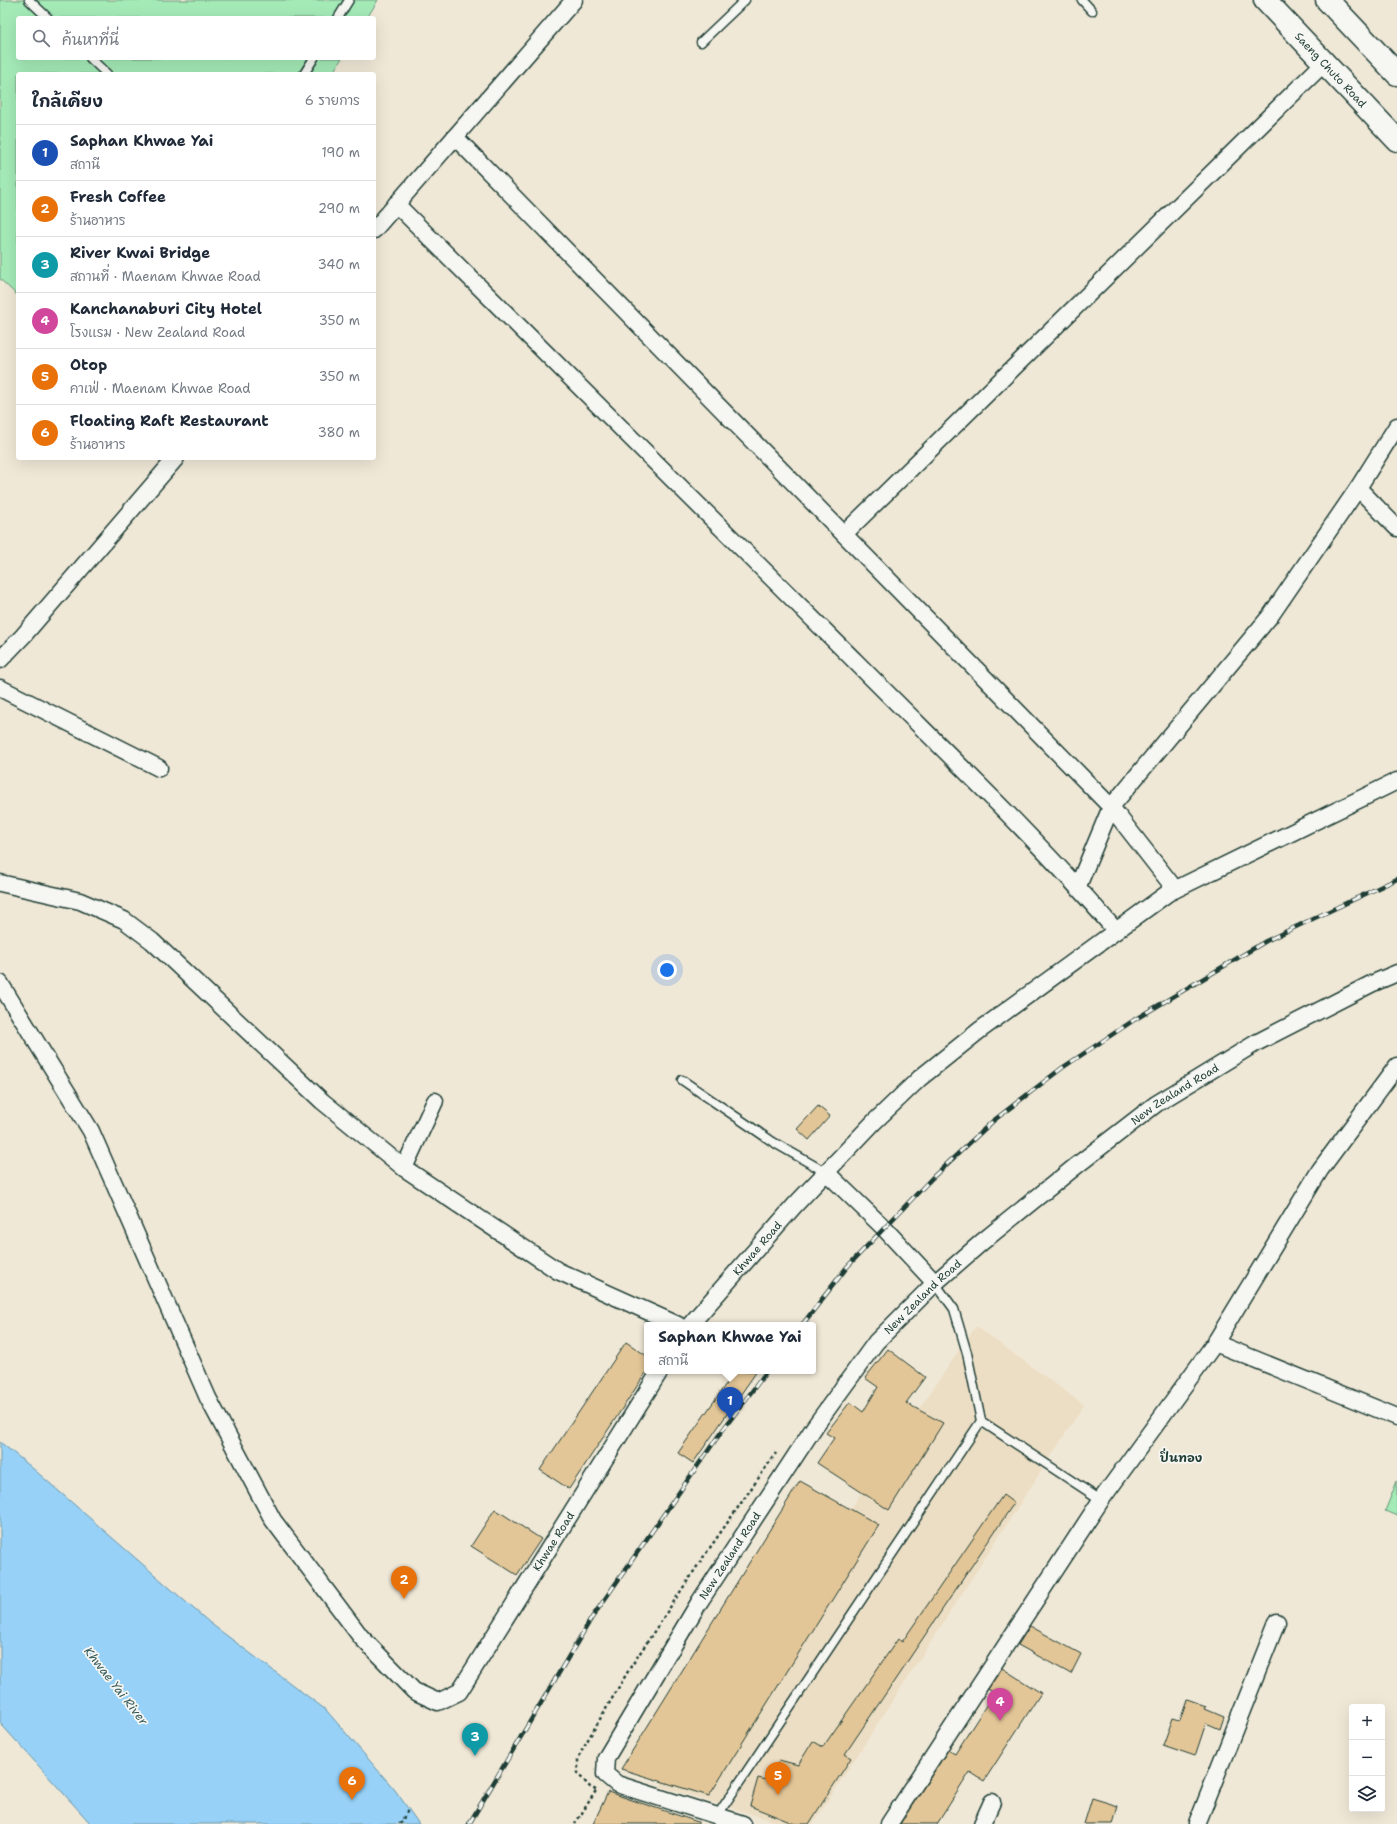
<!DOCTYPE html>
<html lang="th">
<head>
<meta charset="utf-8">
<style>
  :root { --surface:#fff; --page:#f6f6f7; --text:#1f2937; --muted:#747a83; --line:#e0e1e3; --accent:#111827 }
  body { margin:0; font-family:"Shantell Sans","Playpen Sans Thai",sans-serif; background:var(--page); color:var(--text) }
  .controls { position:absolute; right:12px; bottom:12px; display:grid; overflow:hidden; border-radius:4px; box-shadow:0 4px 16px #0002 }
  .controls button { width:36px; height:36px; display:grid; place-items:center; padding:0; border:0; border-bottom:1px solid var(--line); background:var(--surface); color:var(--text); font:20px sans-serif }
  .you { position:absolute; left:667px; top:970px; width:14px; height:14px; margin:-10px; border:3px solid #fff; border-radius:50%; background:#1a73e8; box-shadow:0 0 0 6px #1a73e833 }
  .badge { display:grid; place-items:center; width:26px; height:26px; border-radius:50%; background:var(--accent); color:#fff; font-size:13px; font-weight:700 }
  .pin { position:absolute; translate:-50% -33px; filter:drop-shadow(0 1px 2px #0008) }
  .pin::after { content:''; position:absolute; top:21px; width:14px; height:12px; background:inherit; clip-path:polygon(0 0,100% 0,50% 100%) }
  .popup { position:absolute; left:644px; top:1322px; width:172px; height:52px; box-sizing:border-box; display:grid; place-content:center; border-radius:4px; background:var(--surface); filter:drop-shadow(0 1px 3px #0005); font-size:13px; white-space:nowrap; color:var(--muted) }
  .popup b { font-size:15px; color:var(--text) }
  .popup::after { content:''; position:absolute; left:50%; top:100%; margin-left:-8px; border:8px solid transparent; border-top-color:var(--surface) }
  .list { margin:0; padding:0; list-style:none }
  h2 { display:flex; justify-content:space-between; align-items:center; height:52px; margin:0; padding:0 16px; font-size:17px }
  h2 small { font-size:13px; font-weight:400; color:var(--muted) }
  .list li { display:grid; grid-template-columns:26px 1fr auto; gap:12px; align-items:center; box-sizing:border-box; height:56px; padding:0 16px; border-top:1px solid var(--line) }
  .list b { display:block; font-size:15px; white-space:nowrap }
  .list p { margin:0; font-size:13px; white-space:nowrap; color:var(--muted) }
  .list em { font-size:13px; font-style:normal; color:var(--muted) }
  .icon { flex:none; width:22px; height:22px; fill:none; stroke:currentColor; stroke-width:2; stroke-linecap:round; stroke-linejoin:round }
  .map { position:relative; flex:none; width:1397px; height:1824px; overflow:hidden }
  .search { position:absolute; background:var(--surface); box-shadow:0 4px 16px #0002; left:16px; top:16px; width:360px; height:44px; display:flex; align-items:center; gap:10px; box-sizing:border-box; padding:0 14px; border-radius:4px; color:var(--muted); font-size:15px }
  .panel { position:absolute; background:var(--surface); box-shadow:0 4px 16px #0002; left:16px; top:72px; width:360px; height:388px; border-radius:4px }
  .map>svg:first-child { display:block }
  .built { fill:#ecdec4 }
  .green { fill:#a4eab7; stroke:#629476 }
  .water { fill:#97d1f7; stroke:#6796a9 }
  .building { fill:#e3c697; stroke:#1f3d34 }
  .lines { fill:none; stroke-linecap:round; stroke-linejoin:round }
  .service-casing { stroke:#1f3d34; stroke-width:11 }
  .minor-casing { stroke:#1f3d34; stroke-width:19 }
  .secondary-casing { stroke:#1f3d34; stroke-width:25 }
  .path { stroke:#1f3d34; stroke-width:2.5; stroke-dasharray:3 3; stroke-linecap:butt }
  .service { stroke:#f6f6f2; stroke-width:8 }
  .minor { stroke:#f6f6f2; stroke-width:16 }
  .secondary { stroke:#f6f6f2; stroke-width:22 }
  .rail-casing { stroke:#1f3d34; stroke-width:4.5 }
  .rail { stroke:#f6f6f2; stroke-width:3; stroke-dasharray:9; stroke-linecap:butt }
  .labels { text-anchor:middle; stroke-width:3.5; stroke-linejoin:round; paint-order:stroke }
  .street-label { font-size:11px; fill:#1f3d34; stroke:#f6f6f2 }
  .neighbourhood-label { font-size:12px; font-weight:bold; fill:#1f3d34; stroke:#f6f6f2 }
  .water-label { font-size:12px; font-style:italic; fill:#375b5b; stroke:#f6f6f2 }
</style>
</head>
<body>
<div class="map">
<svg width="1397" height="1824" viewBox="0 0 1397 1824">
  <rect width="100%" height="100%" fill="#f0e8d7"/>
  <filter id="ink" filterUnits="userSpaceOnUse"><feTurbulence type="fractalNoise" baseFrequency=".025" numOctaves="2"/><feDisplacementMap in="SourceGraphic" scale="8" xChannelSelector="R" yChannelSelector="G"/><feConvolveMatrix kernelMatrix="1 2 1 2 8 2 1 2 1" color-interpolation-filters="sRGB"/></filter>
  <g filter="url(#ink)">
    <path class="built" d="M976 1326 1084 1405 813 1824H783L660 1786Z"/>
    <path class="green" d="M0 0H378L367 18H18V58H342L332 74H18V296L0 279Z
      M1397 1481V1516L1385 1511Z"/>
    <path class="water" d="M0 1442 30 1466 210 1623 326 1710 395 1790 419 1824H91L0 1723Z"/>
    <path class="building" d="M818 1106 830 1116 809 1140 797 1129Z
      M626 1342 647 1356V1371L569 1489 540 1470Z
      M888 1349 925 1377 906 1403 943 1423 889 1510 817 1463 834 1438 826 1433 850 1402 863 1412 878 1387 865 1378Z
      M735 1371H757L693 1463 678 1453Z
      M800 1481 879 1525 709 1796 621 1769Z
      M1003 1495 1014 1503 845 1754 851 1758 809 1824H795L750 1806 758 1778 771 1781 779 1760 798 1765 813 1741 823 1747 898 1639 902 1642Z
      M495 1509 541 1539 517 1575 471 1546Z
      M1030 1626 1081 1654 1071 1674 1018 1645Z
      M1002 1668 1041 1693 984 1781 970 1772 937 1824H900L948 1750 955 1754 994 1693 988 1689Z
      M1187 1699 1207 1706 1205 1709 1224 1717 1220 1729 1206 1723 1195 1756 1163 1745 1173 1718 1180 1720Z
      M608 1792 698 1822V1824H593Z
      M1092 1798 1118 1806 1113 1824H1084Z"/>
    <g class="lines">
      <g class="service-casing">
        <path id="service" d="M29 0 48 18
          M1082 0 1092 11
          M338 18 349 0
          M701 42 745 0
          M90 58 107 74
          M304 74 314 58
          M682 1080 773 1142 827 1173
          M981 1421 1101 1500
          M717 1816 981 1421 967 1353 954 1309 935 1283"/>
      </g>
      <g class="minor-casing">
        <g id="minor">
          <path d="M455 137 1111 807 1078 886"/>
          <path d="M396 204C550 356 703 508 855 661 943 750 1035 836 1116 931"/>
          <path d="M374 230 574 0"/>
          <path d="M1358 488 1397 528"/>
          <path d="M844 534 1324 63"/>
          <path d="M0 660 23 636 176 458"/>
          <path d="M0 688 159 768"/>
          <path d="M0 883 80 901 124 920 152 941 322 1101 404 1168 558 1271 678 1325"/>
          <path d="M1175 889 1111 807 1271 615 1358 488 1397 426"/>
          <path id="s1" d="M0 983 91 1131 208 1398 273 1520 361 1637 414 1691 438 1702 459 1692 660 1371"/>
          <path d="M404 1168 435 1101"/>
          <path d="M827 1173 883 1227 935 1283"/>
          <path id="s2" d="M690 1325 795 1205 873 1123 920 1078 980 1030 1168 893 1397 781"/>
          <path d="M1215 1343 1397 1417"/>
          <path id="s3" d="M743 1824 617 1784 605 1774 606 1758 700 1601 815 1426 876 1342 935 1283 982 1242 1076 1166 1156 1104 1256 1043 1371 984 1397 973"/>
          <path d="M889 1824 1101 1500 1215 1343 1320 1170 1397 1066"/>
          <path d="M982 1824 992 1802"/>
          <path d="M1197 1824 1277 1622"/>
        </g>
      </g>
      <g class="secondary-casing">
        <g id="secondary">
          <path id="s4" d="M1265 0 1397 140"/>
          <path d="M1327 0 1397 74"/>
        </g>
      </g>
      <path class="path" d="M596 1790 590 1787 578 1774V1759L583 1748 630 1668 700 1562 776 1453
        M400 1824 408 1810
        M575 1824 597 1789"/>
      <use href="#service" class="service"/>
      <use href="#minor" class="minor"/>
      <use href="#secondary" class="secondary"/>
      <g class="rail-casing">
        <path id="rail" d="M802 1325 847 1267 932 1178 993 1121 1062 1068 1134 1020 1266 941 1397 879
          M469 1824 591 1619 719 1435 767 1371"/>
      </g>
      <use href="#rail" class="rail"/>
    </g>
  </g>
  <g class="labels">
    <g class="street-label">
      <text dy="4" stroke="none"><textPath href="#s4" startOffset="96">Saeng Chuto Road</textPath></text>
      <text dy="4" stroke="none"><textPath href="#s3" startOffset="1049">New Zealand Road</textPath></text>
      <text dy="4" stroke="none"><textPath href="#s2" startOffset="102">Khwae Road</textPath></text>
      <text dy="4" stroke="none"><textPath href="#s3" startOffset="725">New Zealand Road</textPath></text>
      <text dy="4" stroke="none"><textPath href="#s1" startOffset="1053">Khwae Road</textPath></text>
      <text dy="4" stroke="none"><textPath href="#s3" startOffset="401">New Zealand Road</textPath></text>
    </g>
    <g class="neighbourhood-label">
      <text x="1181" y="1462">ปิ่นทอง</text>
    </g>
    <g class="water-label">
      <text transform="translate(116 1686) rotate(52)" y="4">Khwae Yai River</text>
    </g>
  </g>
</svg>
<div class="controls">
<button>+</button>
<button>−</button>
<button><svg class="icon" aria-label="layers" viewBox="0 0 24 24"><path d="M12 4l9 5-9 5-9-5zM3 14l9 5 9-5"/></svg></button>
</div>
<div class="you"></div>
<div class="pin badge" style="left:730px;top:1420px;background:#1a4fb4">1</div>
<div class="popup"><b>Saphan Khwae Yai</b>สถานี</div>
<div class="pin badge" style="left:404px;top:1599px;background:#e8710a">2</div>
<div class="pin badge" style="left:475px;top:1756px;background:#0f9aa8">3</div>
<div class="pin badge" style="left:1000px;top:1721px;background:#d1479c">4</div>
<div class="pin badge" style="left:778px;top:1795px;background:#e8710a">5</div>
<div class="pin badge" style="left:352px;top:1800px;background:#e8710a">6</div>
<div class="search"><svg class="icon" aria-label="search" viewBox="0 0 24 24"><circle cx="10" cy="10" r="6"/><path d="M15 15l6 6"/></svg>ค้นหาที่นี่</div>
<section class="panel">
<h2>ใกล้เคียง<small>6 รายการ</small></h2>
<ul class="list">
<li><span class="badge" style="background:#1a4fb4">1</span><div><b>Saphan Khwae Yai</b><p>สถานี</p></div><em>190 m</em></li>
<li><span class="badge" style="background:#e8710a">2</span><div><b>Fresh Coffee</b><p>ร้านอาหาร</p></div><em>290 m</em></li>
<li><span class="badge" style="background:#0f9aa8">3</span><div><b>River Kwai Bridge</b><p>สถานที่ · Maenam Khwae Road</p></div><em>340 m</em></li>
<li><span class="badge" style="background:#d1479c">4</span><div><b>Kanchanaburi City Hotel</b><p>โรงแรม · New Zealand Road</p></div><em>350 m</em></li>
<li><span class="badge" style="background:#e8710a">5</span><div><b>Otop</b><p>คาเฟ่ · Maenam Khwae Road</p></div><em>350 m</em></li>
<li><span class="badge" style="background:#e8710a">6</span><div><b>Floating Raft Restaurant</b><p>ร้านอาหาร</p></div><em>380 m</em></li>
</ul>
</section>
</div>
</body>
</html>
